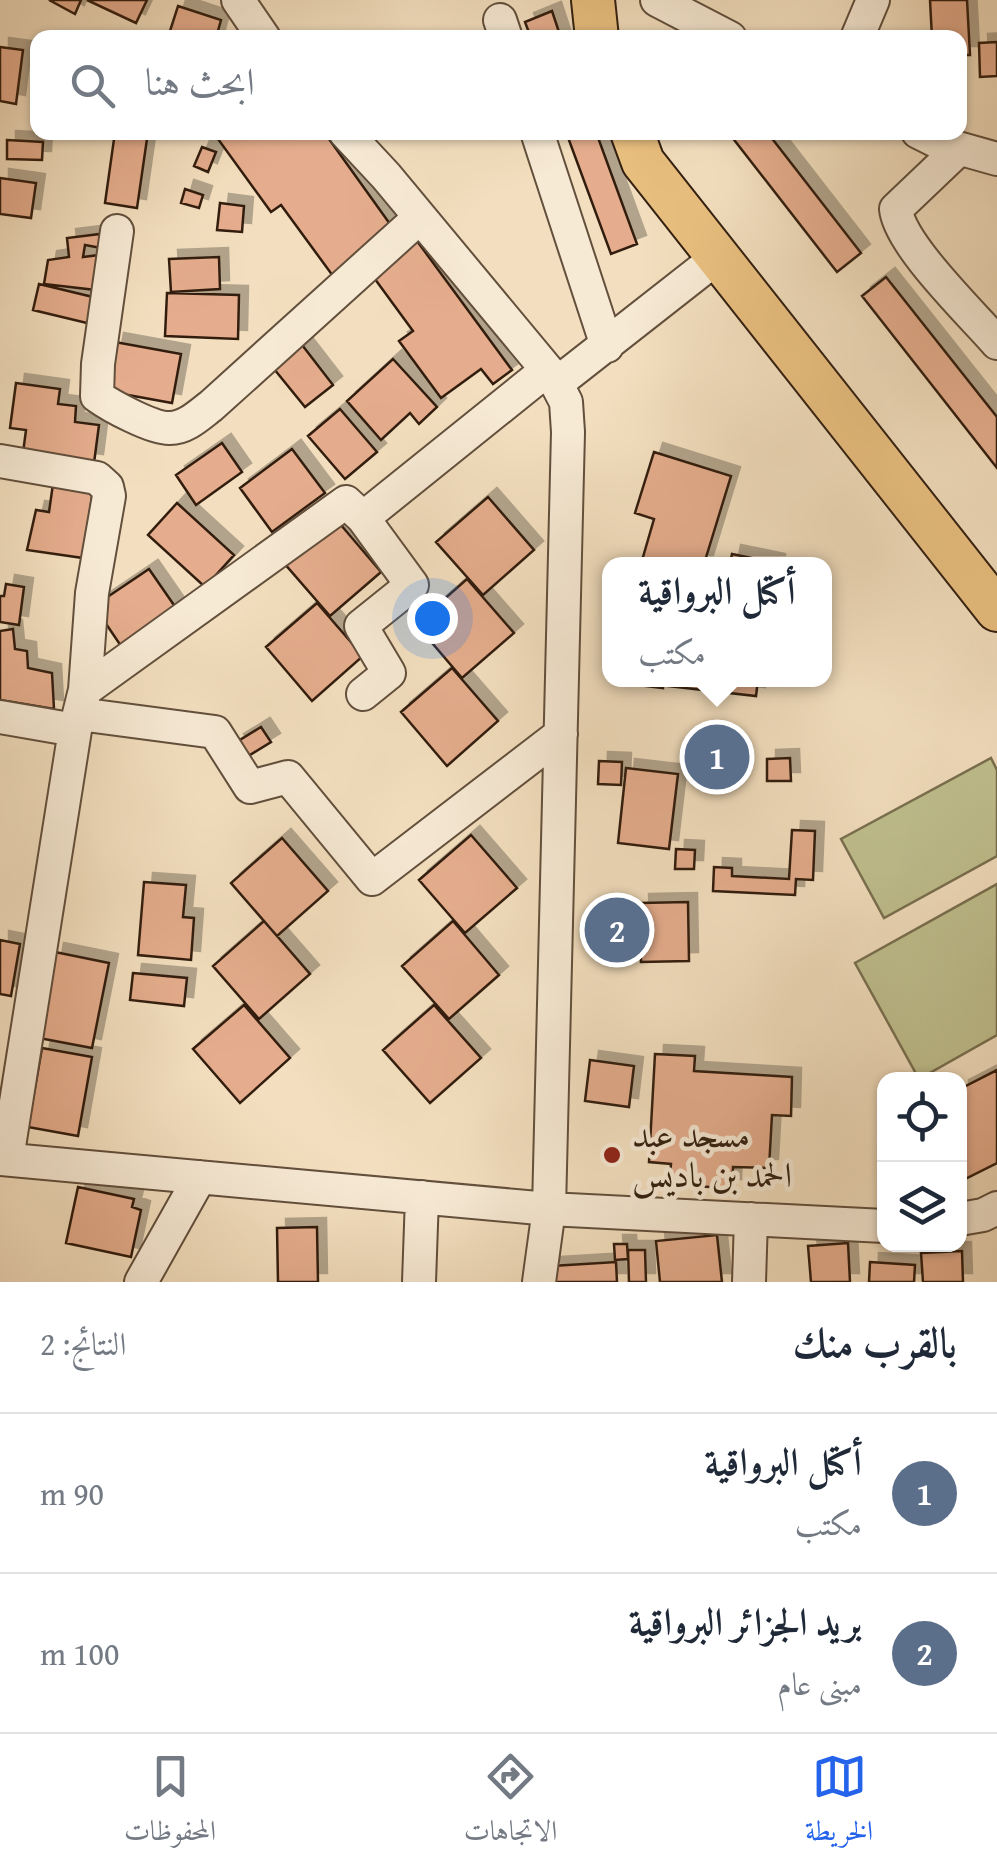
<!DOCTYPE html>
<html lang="ar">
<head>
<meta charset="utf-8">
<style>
  :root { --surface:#fff; --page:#f2f2f3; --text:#1f2937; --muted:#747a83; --line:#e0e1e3; --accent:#2563eb }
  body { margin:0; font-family:"Gentium Book Plus",Amiri,serif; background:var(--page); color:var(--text); direction:rtl }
  .controls { position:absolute; right:30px; bottom:30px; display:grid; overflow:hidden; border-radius:20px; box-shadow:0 2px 8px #0004 }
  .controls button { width:90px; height:90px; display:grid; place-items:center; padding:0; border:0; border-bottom:2px solid var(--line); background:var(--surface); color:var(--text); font:50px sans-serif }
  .you { position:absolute; left:432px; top:618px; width:35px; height:35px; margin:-25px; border:8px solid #fff; border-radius:50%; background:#1a73e8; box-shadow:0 0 0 15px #1a73e833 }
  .badge { display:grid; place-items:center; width:65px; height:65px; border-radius:50%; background:var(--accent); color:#fff; font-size:32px; font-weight:700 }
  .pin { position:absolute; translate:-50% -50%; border:5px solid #fff; box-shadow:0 2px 10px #0006 }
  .popup { position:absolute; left:602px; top:557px; width:230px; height:130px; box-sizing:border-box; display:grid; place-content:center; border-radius:20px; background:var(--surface); filter:drop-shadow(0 2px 8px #0005); font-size:32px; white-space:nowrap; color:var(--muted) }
  .popup b { font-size:38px; color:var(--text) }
  .popup::after { content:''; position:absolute; left:50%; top:100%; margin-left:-20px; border:20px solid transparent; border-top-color:var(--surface) }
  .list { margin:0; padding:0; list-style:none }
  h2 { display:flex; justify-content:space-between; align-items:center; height:130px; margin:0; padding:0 40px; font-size:42px }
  h2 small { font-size:32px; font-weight:400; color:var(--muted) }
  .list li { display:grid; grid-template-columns:65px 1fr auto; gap:30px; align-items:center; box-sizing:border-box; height:160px; padding:0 40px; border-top:2px solid var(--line) }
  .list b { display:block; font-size:38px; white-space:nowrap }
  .list p { margin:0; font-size:32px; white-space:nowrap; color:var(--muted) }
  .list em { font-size:32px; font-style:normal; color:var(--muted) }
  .icon { flex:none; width:55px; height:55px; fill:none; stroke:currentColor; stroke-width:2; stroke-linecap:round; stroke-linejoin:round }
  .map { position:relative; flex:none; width:997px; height:1282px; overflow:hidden; direction:ltr }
  .search { position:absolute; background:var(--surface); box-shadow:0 2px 8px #0004; left:30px; right:30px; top:30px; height:110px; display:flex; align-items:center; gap:25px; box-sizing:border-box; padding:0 35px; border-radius:20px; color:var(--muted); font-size:38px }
  .sheet { height:450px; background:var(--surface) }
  nav { display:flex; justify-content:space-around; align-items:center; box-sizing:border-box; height:140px; border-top:2px solid var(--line); background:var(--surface); font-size:28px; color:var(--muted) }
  nav a { display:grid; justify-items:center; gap:5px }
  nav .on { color:var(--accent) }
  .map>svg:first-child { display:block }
  .green { fill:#c0c08f; stroke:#797050; stroke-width:2.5 }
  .building { fill:#e5ad8d; stroke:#321f10; stroke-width:2.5; filter:url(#shadow) }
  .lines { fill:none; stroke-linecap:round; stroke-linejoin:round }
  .minor-casing { stroke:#624f3c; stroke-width:36 }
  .major-casing { stroke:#321f10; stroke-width:46 }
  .minor { stroke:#f7ead5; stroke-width:32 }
  .major { stroke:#eac080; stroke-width:42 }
  .poi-dot { fill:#8f2418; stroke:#f7ead5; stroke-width:4 }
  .labels { text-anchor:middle; stroke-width:9; stroke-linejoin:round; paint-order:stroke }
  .poi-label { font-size:35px; fill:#321f10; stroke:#f7ead5; text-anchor:start }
</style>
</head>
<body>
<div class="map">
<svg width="997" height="1282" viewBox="0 0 997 1282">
  <defs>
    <filter id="shadow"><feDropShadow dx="9" dy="-9" stdDeviation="0" flood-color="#0004"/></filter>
  </defs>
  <rect width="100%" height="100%" fill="#f3dfbf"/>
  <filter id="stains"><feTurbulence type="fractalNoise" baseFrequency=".002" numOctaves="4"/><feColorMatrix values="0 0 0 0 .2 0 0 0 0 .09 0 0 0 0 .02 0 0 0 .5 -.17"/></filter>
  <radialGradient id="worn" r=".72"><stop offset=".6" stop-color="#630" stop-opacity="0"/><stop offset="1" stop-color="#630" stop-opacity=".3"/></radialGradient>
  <path class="green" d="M991 758 997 770V856L884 918 841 839Z
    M997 884V1035L919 1079 855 963Z"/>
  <path class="building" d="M49 0H81L75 14Z
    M87 0H147L136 23Z
    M930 0H967L970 55H960V38H932Z
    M178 6 221 20 216 38H190L170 31Z
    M552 11 561 38H531L525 22Z
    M997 42V76L980 77 979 43Z
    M0 47 23 50 16 104 0 101Z
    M115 132H148L137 208 105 203Z
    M226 132H324L395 231 333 276 281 205 271 212 218 139Z
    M566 132H596L637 244 611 254Z
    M728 132H767L861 253 837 272Z
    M7 140 43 142 42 160 7 159Z
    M202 147 216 152 208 172 194 166Z
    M0 178 36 183 31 218 0 214Z
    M185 189 203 195 199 208 181 203Z
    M220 203 244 206 242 232 217 230Z
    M100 234 101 248 85 245 83 257 99 255 96 290 44 284 48 260 69 257 67 238Z
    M417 241 512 370 493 384 481 369 441 398 399 341 413 331 372 275Z
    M219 257 220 289 171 292 169 259Z
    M886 277 997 417V468L862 296Z
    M39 284 97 298 91 324 33 310Z
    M167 293 239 295 238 339 165 336Z
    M299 341 333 385 305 407 270 364Z
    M115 342 181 354 172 403 106 391Z
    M393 359 437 407 419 424 410 413 381 440 347 401Z
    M16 383 60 389 58 404 76 406 75 422 99 425 94 463 23 453 26 430 10 428Z
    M340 409 377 452 345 479 308 436Z
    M222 443 242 472 196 505 176 475Z
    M292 449 325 493 272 532 240 488Z
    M654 452 731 476 704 564H641L654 519 635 513Z
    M53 484 93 490 83 558 27 550 36 510 49 512Z
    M488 497 534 550 483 595 436 542Z
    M177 503 234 555 205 587 148 535Z
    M335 518 381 572 330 616 284 563Z
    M732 554 776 563V564H730Z
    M149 569 176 608 121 646 94 606Z
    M467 579 514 633 462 678 416 624Z
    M6 584 24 587 19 625 0 622V596H4Z
    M317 603 363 656 312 701 266 647Z
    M13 629 15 649 27 651 28 668 52 673 54 709 0 700V631Z
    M452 668 498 721 447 766 401 712Z
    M630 680H664L663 688 629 684Z
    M668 680H758L756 696 667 686Z
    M261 727 271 742 245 758 235 743Z
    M790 758 791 781H767V759Z
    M599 761 622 762 621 785 598 784Z
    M626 768 678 774 669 849 618 843Z
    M792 830 815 831 813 880 796 879 795 895 713 891 714 867 732 868V876L789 879Z
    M471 835 517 888 465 933 419 880Z
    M282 838 328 891 277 936 231 883Z
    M676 849 695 850 694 869H675Z
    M144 882 186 885 183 917 194 918 191 960 138 955Z
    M688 902 689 961 641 962 640 903Z
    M264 921 310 974 259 1019 213 966Z
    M453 921 499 975 449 1019 402 966Z
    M0 940 20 944 11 996 0 994Z
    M55 952 109 963 92 1048 39 1038Z
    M133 973 187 978 184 1006 130 1000Z
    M244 1005 290 1058 240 1103 193 1049Z
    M434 1005 481 1058 430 1103 383 1050Z
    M42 1048 92 1057 78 1136 28 1127Z
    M655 1054 695 1056 694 1071 792 1077 791 1116 772 1115 769 1168 733 1167 732 1188 669 1185 671 1164 649 1162Z
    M590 1060 634 1066 629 1107 585 1101Z
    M997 1070V1163L963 1180 960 1174V1089Z
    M78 1187 134 1199 132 1207 141 1210 131 1257 66 1243Z
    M317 1227 318 1282H278L277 1228Z
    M717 1235 722 1282H660L656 1241Z
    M848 1243 850 1282H811L808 1246Z
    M614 1244H627L628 1259 615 1260Z
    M628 1250H645L646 1282H629Z
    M962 1251 963 1282H923L921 1253Z
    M616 1262 617 1282H553L552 1266Z
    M870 1262 915 1265 914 1282H869Z"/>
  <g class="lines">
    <g class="minor-casing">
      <path id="minor" d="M238 0 264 38
        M657 0 730 38
        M500 20 506 38
        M857 38 873 0
        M345 132 386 176 553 377 566 402 568 432 549 1209 539 1282
        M537 132 607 346
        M918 132 940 143 997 159
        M959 149 896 209C899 244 972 314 997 343
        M117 231 98 364 97 396C111 406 153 429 170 428 186 428 199 415 211 406L419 218
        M556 384 718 257
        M0 461 97 478 107 487 109 496 92 593 85 690 75 730 7 1159
        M363 518 547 370
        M85 690 346 502 363 518 412 585 361 626 389 673 363 694
        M79 714 215 732 250 787 288 777 372 879 561 734
        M0 717 75 730
        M0 1159 549 1209 884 1226
        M960 1219 983 1215 997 1208
        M141 1282 200 1177
        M419 1282 422 1197
        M749 1282 751 1219"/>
    </g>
    <g class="major-casing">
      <path id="major" d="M593 0 597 38
        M632 132 643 162 997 610"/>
    </g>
    <use href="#minor" class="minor"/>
    <use href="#major" class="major"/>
  </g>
  <circle class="poi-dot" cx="612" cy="1155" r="10"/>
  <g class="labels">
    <g class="poi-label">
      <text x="632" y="1147">مسجد عبد<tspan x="632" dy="40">الحمد بن باديس</tspan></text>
    </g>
  </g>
  <rect width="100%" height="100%" filter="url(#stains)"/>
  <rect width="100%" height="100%" fill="url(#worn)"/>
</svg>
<div class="controls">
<button><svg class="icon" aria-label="locate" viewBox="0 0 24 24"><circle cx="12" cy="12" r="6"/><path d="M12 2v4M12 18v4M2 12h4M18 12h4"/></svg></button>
<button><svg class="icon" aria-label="layers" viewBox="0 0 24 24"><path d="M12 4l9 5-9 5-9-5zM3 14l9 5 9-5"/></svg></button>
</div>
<div class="you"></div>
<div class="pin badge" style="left:717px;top:757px;background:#5c6f8a">1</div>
<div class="popup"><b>أكتل البرواقية</b>مكتب</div>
<div class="pin badge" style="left:617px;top:930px;background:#5c6f8a">2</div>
<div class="search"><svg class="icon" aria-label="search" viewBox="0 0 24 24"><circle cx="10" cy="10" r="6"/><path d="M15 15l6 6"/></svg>ابحث هنا</div>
</div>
<section class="sheet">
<h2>بالقرب منك<small>النتائج: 2</small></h2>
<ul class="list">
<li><span class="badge" style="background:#5c6f8a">1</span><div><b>أكتل البرواقية</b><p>مكتب</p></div><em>90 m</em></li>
<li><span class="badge" style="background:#5c6f8a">2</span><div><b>بريد الجزائر البرواقية</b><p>مبنى عام</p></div><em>100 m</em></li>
</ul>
</section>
<nav>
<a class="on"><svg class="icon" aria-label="map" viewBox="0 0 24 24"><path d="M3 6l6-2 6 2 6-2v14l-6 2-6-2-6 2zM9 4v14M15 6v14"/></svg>الخريطة</a>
<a><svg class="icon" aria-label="directions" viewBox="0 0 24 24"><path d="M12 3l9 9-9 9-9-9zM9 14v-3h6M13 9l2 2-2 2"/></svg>الاتجاهات</a>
<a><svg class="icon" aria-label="saved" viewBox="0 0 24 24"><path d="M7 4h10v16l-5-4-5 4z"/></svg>المحفوظات</a>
</nav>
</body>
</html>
